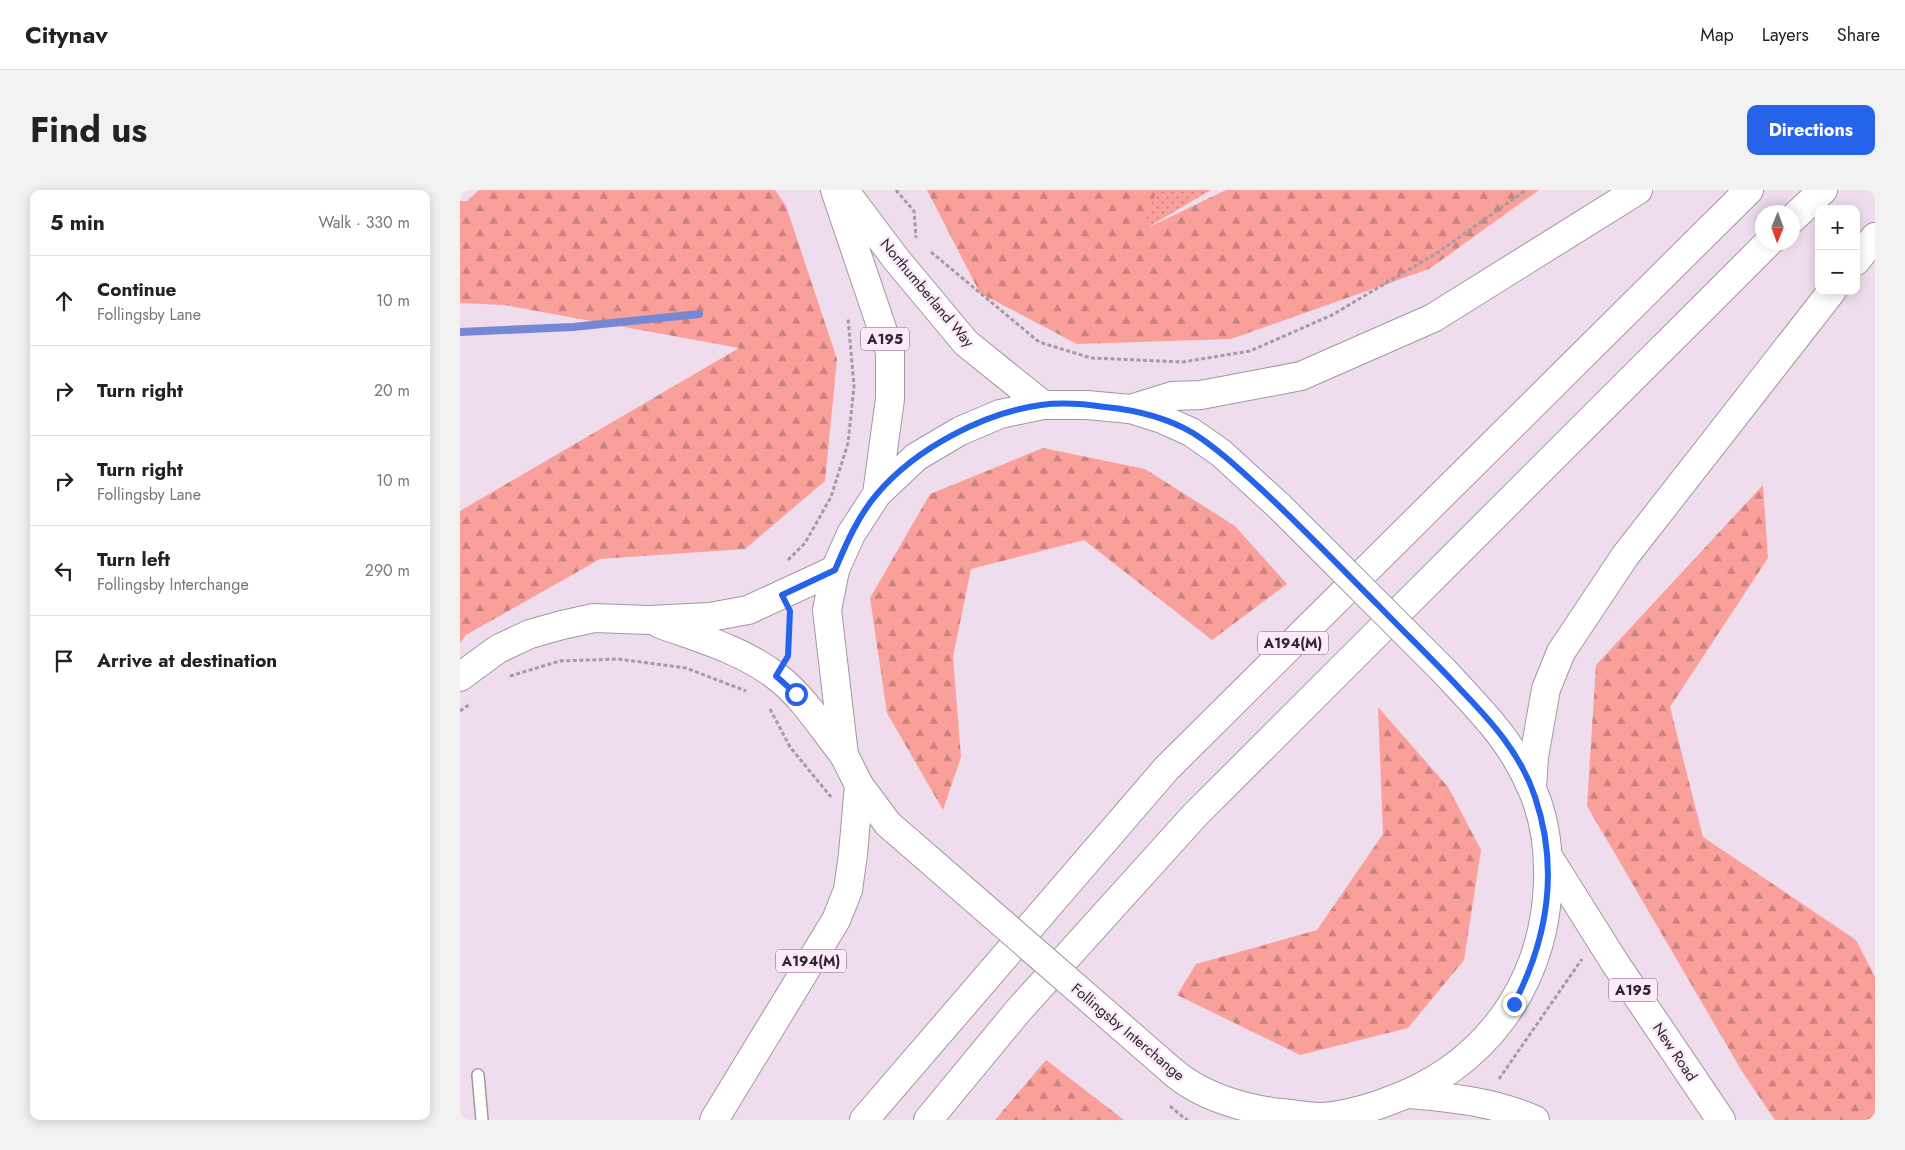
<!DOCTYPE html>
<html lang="en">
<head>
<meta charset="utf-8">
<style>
  :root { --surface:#fff; --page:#f2f2f2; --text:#222; --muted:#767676; --line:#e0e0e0; --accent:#2563eb }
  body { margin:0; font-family:Jost,sans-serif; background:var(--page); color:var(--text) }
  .controls { position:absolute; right:15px; top:15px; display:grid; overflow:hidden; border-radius:10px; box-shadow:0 2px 12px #0003 }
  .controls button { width:45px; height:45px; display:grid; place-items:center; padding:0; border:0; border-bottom:1px solid var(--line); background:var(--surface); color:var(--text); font:25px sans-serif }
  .compass { position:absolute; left:1295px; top:15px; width:45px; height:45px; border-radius:50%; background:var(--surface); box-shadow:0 2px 12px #0003; rotate:181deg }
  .stop { position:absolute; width:15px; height:15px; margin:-11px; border:4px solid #2563eb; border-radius:50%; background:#fff }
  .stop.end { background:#2563eb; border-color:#fff; box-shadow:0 1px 5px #0008 }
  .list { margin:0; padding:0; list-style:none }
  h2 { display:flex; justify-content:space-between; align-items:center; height:65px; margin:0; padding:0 20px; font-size:21px }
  h2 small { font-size:16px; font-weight:400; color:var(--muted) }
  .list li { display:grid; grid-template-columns:32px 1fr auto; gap:15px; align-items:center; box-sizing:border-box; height:90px; padding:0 20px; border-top:1px solid var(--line) }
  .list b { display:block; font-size:19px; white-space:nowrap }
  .list p { margin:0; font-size:16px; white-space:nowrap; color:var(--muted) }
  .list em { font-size:16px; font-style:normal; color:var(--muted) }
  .icon { flex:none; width:28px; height:28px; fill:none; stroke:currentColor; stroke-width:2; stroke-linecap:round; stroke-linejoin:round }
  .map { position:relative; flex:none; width:1415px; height:930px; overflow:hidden; border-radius:10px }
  header { display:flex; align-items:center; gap:30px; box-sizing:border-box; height:70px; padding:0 25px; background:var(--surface); border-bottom:1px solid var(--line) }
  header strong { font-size:24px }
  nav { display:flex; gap:28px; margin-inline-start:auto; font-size:18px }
  .intro { display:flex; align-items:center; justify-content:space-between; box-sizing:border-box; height:120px; padding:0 30px }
  h1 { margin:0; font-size:35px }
  .button { padding:12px 22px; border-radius:10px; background:var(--accent); color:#fff; font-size:18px; font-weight:700 }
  main { display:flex; gap:30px; padding:0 30px }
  aside { flex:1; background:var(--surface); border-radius:10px; box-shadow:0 2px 12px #0003 }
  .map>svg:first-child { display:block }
  .grass { fill:url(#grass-dots) }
  .forest { fill:url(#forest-firs) }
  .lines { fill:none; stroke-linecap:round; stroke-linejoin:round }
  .stream { stroke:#7688d3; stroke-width:8 }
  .service-casing { stroke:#a595a4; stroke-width:14 }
  .tertiary-casing { stroke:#a595a4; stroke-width:30 }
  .primary-casing { stroke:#a595a4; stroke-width:30 }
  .motorway-casing { stroke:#a595a4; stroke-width:30 }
  .path { stroke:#a799a5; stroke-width:3; stroke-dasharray:4 2.5; stroke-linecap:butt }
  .service { stroke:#fff; stroke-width:11 }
  .tertiary { stroke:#fff; stroke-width:28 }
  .primary { stroke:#fff; stroke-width:28 }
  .motorway { stroke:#fff; stroke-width:28 }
  .primary-bridge-casing { stroke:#a595a4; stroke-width:30; stroke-linecap:butt }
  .primary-bridge { stroke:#fff; stroke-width:28 }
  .route { stroke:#2563eb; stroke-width:6 }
  .labels { text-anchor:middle; stroke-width:5; stroke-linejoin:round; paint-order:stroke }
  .shield { fill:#fceafa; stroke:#6c626a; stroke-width:1 }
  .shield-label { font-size:14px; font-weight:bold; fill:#2e272d }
  .street-label { font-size:15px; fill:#2e272d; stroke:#fceafa }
</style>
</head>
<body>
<header>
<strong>Citynav</strong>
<nav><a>Map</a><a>Layers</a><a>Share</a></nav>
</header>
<div class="intro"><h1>Find us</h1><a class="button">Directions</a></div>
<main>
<aside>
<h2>5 min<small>Walk · 330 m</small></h2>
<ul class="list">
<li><svg class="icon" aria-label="ahead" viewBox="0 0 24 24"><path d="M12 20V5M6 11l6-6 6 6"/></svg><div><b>Continue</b><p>Follingsby Lane</p></div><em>10 m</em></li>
<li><svg class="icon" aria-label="right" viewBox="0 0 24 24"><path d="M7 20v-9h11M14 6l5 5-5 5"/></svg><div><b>Turn right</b></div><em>20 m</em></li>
<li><svg class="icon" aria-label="right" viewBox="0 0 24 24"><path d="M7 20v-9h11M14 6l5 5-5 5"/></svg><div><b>Turn right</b><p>Follingsby Lane</p></div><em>10 m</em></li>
<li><svg class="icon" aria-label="left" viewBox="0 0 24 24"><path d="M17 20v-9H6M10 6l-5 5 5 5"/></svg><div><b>Turn left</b><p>Follingsby Interchange</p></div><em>290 m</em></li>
<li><svg class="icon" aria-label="arrive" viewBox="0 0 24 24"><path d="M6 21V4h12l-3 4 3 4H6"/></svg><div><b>Arrive at destination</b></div></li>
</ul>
</aside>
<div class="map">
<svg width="1415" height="930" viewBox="0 0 1415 930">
  <defs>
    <pattern id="grass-dots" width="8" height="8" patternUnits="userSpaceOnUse" patternTransform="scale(1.25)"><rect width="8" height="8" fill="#faa09a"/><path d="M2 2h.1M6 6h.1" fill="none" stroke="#cb827e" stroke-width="1.8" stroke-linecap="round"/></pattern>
    <pattern id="forest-firs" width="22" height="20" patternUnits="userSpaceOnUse" patternTransform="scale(1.25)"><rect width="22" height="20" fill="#faa09a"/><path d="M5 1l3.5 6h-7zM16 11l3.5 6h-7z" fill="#cb827e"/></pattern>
  </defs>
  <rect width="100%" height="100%" fill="#efdded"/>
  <path class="grass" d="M651 0H751L680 42Z"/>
  <path class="forest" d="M19 0H315L326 16 377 169 365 291 285 359 140 369 6 445 0 453V321L279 158 44 115 0 113V11H7Z
    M467 0H697L681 41 766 0H1079L969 79 771 149 617 154 520 103Z
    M583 258 685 279 775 336 827 394 752 450 624 350 511 379 493 467 501 567 483 620 427 523 410 408 470 304Z
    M1303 295 1308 368 1210 517 1243 647 1396 750 1415 787V930H1315L1283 883 1127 616 1136 475Z
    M918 517 988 597 1021 660 1004 770 948 838 840 865 717 805 736 774 857 740 923 644Z
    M586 870 664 930H535Z"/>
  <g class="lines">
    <path class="stream" d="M0 142 113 137 239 124"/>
    <g class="service-casing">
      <path id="service" d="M18 885 22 930"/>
    </g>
    <g class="tertiary-casing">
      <path id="tertiary" d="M200 434C239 448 282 460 316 486 343 506 363 539 384 565
        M0 487 38 459 70 444 102 435 134 428 189 430 250 427 288 420 375 380"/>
    </g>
    <g class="primary-casing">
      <path id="primary" d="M375 0 430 162V209L417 304
        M384 0 436 69 506 153 583 215
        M450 653 428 634 399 595 384 565 367 420 375 380 391 344 417 304 456 267 500 241 540 224 583 215H627L670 219 702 229 731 242 761 263 819 316
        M1089 668 1155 773 1261 930
        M712 881C740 906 784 919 821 923 834 924 847 927 859 927 878 927 908 919 926 912 1024 878 1084 796 1088 693 1089 661 1085 628 1072 599 1052 550 1018 518 983 480
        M950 904C995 908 1034 912 1075 930"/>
    </g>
    <g class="motorway-casing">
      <path id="motorway" d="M1332 29 1363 0
        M1396 71 1415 47
        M670 219 712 206 741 205 841 186 973 128 1178 0
        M1072 598 1074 567 1086 499 1101 462 1165 366 1372 101
        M254 930 376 730 388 700 393 664 399 595
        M404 930 706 579 1289 0
        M468 930 558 821 735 625 1309 52
        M854 930 861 927"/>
    </g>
    <path class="path" d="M436 0 454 21 456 48
      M471 62 579 152 631 168 723 172 790 161 872 125 977 63 1066 0
      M328 370 345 353 371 307 388 253 394 196 388 128
      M328 462 330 431
      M50 486 100 471 158 469 226 478 286 501
      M310 519 330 557 371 607
      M0 521 10 514
      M1039 889 1122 769
      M710 916 724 928 728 930"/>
    <use href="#service" class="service"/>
    <use href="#tertiary" class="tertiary"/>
    <use href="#primary" class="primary"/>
    <use href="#motorway" class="motorway"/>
    <g class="primary-bridge-casing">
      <path id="primary-bridge" d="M819 316 983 480
        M450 653 712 881"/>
    </g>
    <use href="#primary-bridge" class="primary-bridge"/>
  </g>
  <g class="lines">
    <path class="route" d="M336 504 316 486 328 466 330 421 322 405 375 380C386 354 398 326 417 304 455 259 523 223 581 215 602 212 625 214 645 217 675 220 706 227 733 243 758 259 778 278 800 298 841 336 880 377 919 416 946 444 974 471 1000 499 1031 531 1061 564 1075 607 1099 678 1088 748 1054 814"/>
  </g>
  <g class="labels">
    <g class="shield">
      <rect x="401" y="137.5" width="48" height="23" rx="4"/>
      <rect x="798" y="441.5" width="70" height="23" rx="4"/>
      <rect x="316" y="759.5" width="70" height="23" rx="4"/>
      <rect x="1149" y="788.5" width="48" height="23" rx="4"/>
    </g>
    <g class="shield-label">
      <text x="425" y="154">A195</text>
      <text x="833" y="458">A194(M)</text>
      <text x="351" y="776">A194(M)</text>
      <text x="1173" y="805">A195</text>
    </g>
    <g class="street-label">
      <text transform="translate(467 103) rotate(50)" y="5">Northumberland Way</text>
      <text transform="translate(668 842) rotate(40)" y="5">Follingsby Interchange</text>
      <text transform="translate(1215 862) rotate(56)" y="5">New Road</text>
    </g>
  </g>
</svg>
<div class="controls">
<button>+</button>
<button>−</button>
</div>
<svg class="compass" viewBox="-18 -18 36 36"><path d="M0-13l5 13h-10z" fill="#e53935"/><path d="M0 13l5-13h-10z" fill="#767676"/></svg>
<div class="stop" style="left:336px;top:504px"></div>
<div class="stop end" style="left:1054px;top:814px"></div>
</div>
</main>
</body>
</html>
